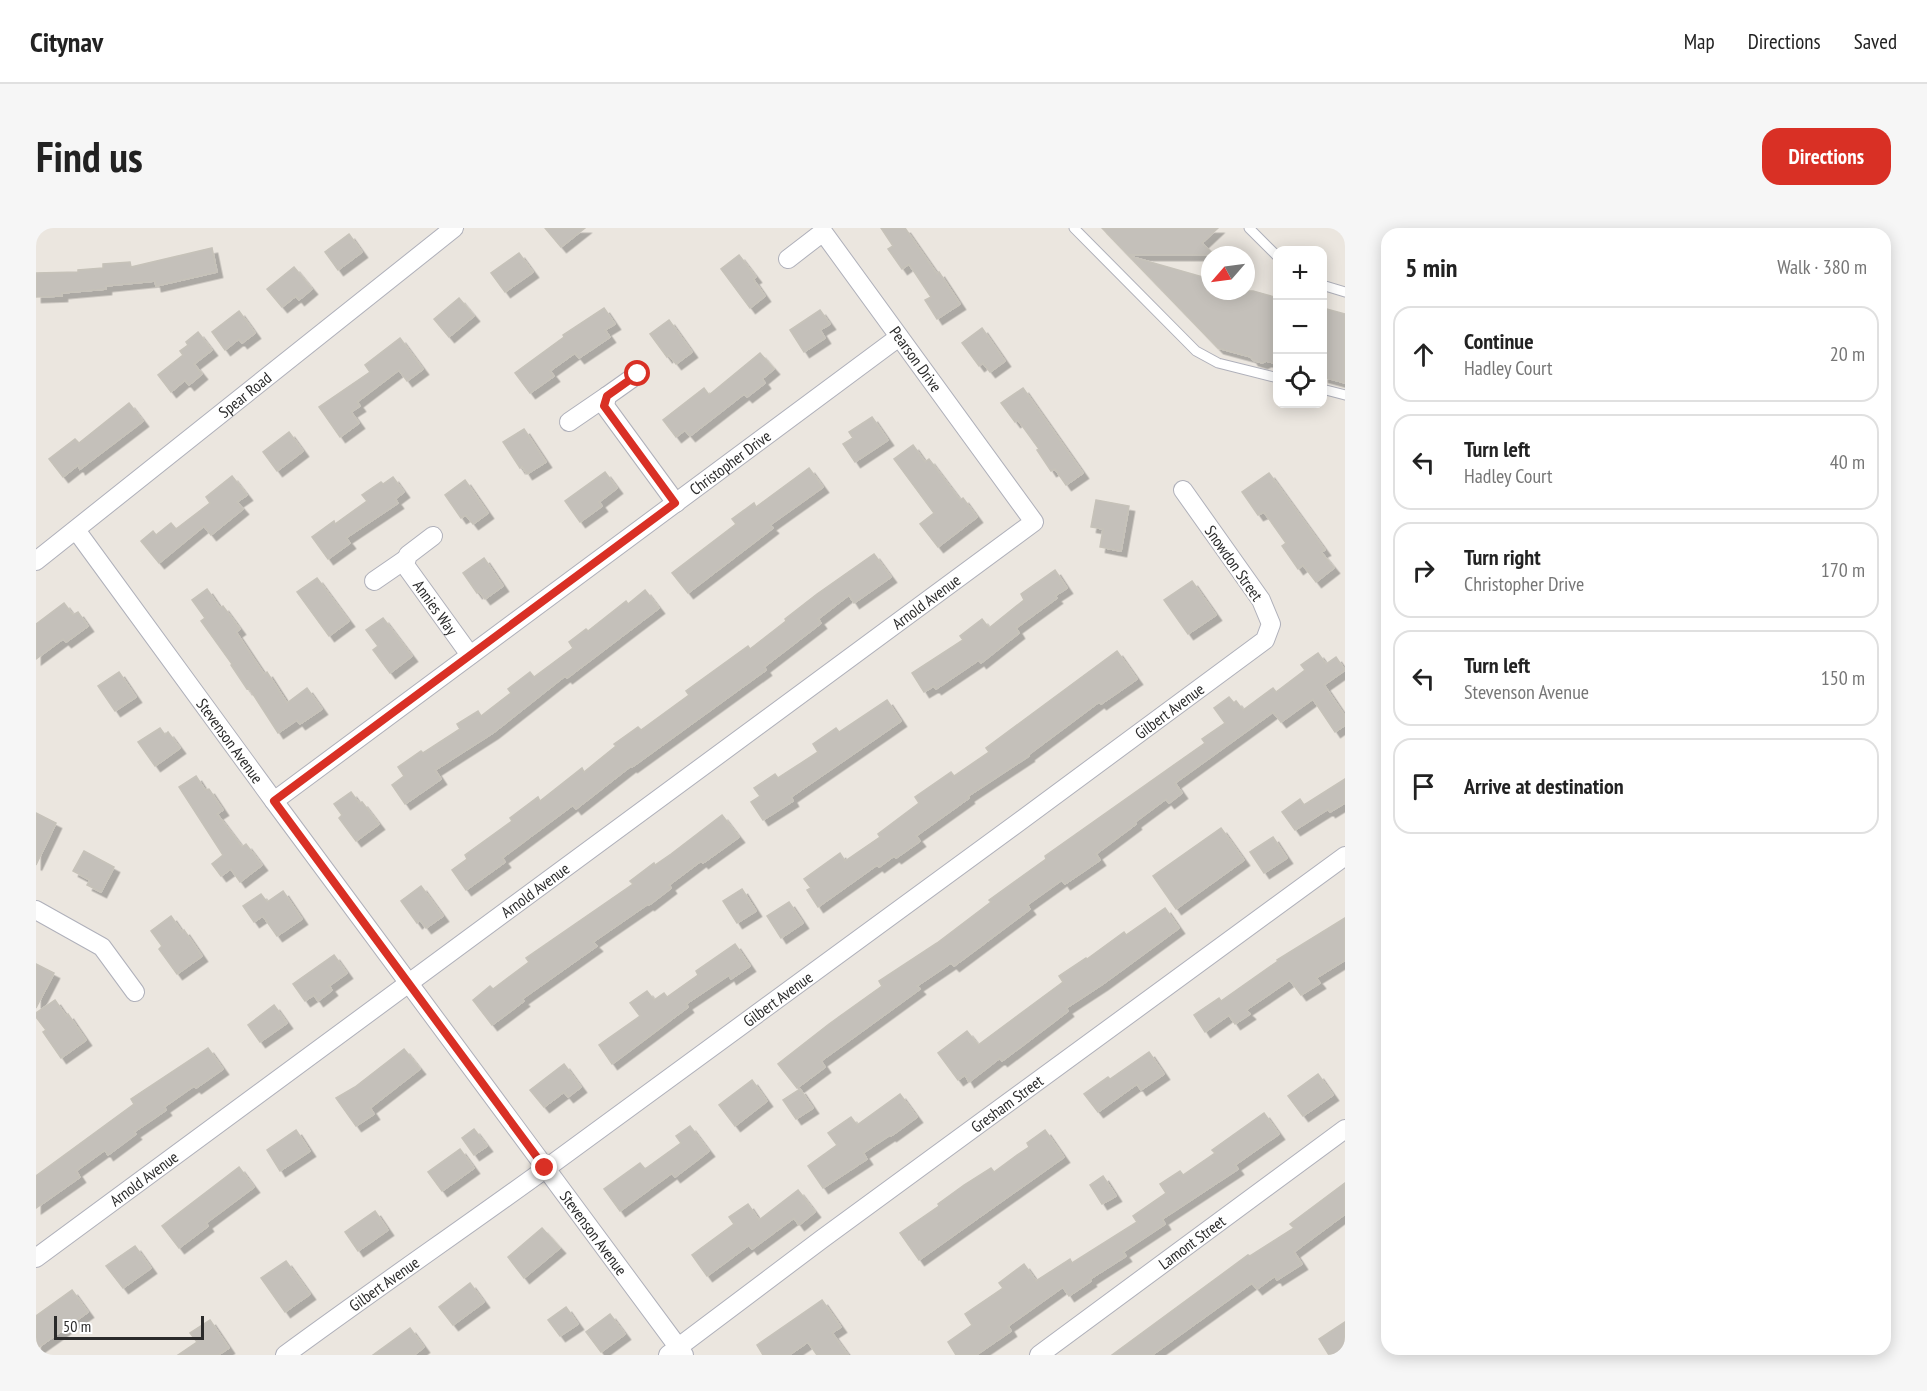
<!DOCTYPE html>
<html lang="en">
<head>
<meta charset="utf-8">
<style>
  :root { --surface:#fff; --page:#f6f6f6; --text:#222; --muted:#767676; --line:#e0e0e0; --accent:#d93025 }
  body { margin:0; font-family:"PT Sans Narrow",sans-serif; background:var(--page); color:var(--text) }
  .controls { position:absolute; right:18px; top:18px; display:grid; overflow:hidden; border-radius:12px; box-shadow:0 3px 15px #0003 }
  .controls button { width:54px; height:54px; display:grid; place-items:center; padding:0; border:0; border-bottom:2px solid var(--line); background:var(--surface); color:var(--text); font:30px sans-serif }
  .compass { position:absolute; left:1165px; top:18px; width:54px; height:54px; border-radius:50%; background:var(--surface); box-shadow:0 3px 15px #0003; rotate:242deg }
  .scale { position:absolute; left:18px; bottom:15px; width:150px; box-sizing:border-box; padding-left:6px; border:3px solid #2b2b2b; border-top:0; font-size:16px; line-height:21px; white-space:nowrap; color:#2b2b2b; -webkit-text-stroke:4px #fff; paint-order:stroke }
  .stop { position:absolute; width:18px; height:18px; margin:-14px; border:4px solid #d93025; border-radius:50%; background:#fff }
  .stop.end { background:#d93025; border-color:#fff; box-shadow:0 2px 6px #0008 }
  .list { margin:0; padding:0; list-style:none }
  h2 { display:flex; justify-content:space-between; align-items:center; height:78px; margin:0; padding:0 24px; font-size:26px }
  h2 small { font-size:20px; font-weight:400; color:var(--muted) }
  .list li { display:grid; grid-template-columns:39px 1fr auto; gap:18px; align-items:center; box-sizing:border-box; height:96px; margin:0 12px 12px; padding:0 12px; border:2px solid var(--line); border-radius:18px }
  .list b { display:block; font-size:22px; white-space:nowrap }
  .list p { margin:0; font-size:20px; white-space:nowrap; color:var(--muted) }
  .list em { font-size:20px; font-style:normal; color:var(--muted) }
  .icon { flex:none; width:33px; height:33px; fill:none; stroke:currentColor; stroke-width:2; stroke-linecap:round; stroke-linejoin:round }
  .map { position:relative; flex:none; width:1309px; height:1127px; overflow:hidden; border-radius:18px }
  header { display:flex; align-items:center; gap:36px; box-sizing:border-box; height:84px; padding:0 30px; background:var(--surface); border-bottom:2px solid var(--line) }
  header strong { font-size:28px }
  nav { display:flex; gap:33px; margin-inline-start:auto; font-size:21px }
  .intro { display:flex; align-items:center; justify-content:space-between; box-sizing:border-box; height:144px; padding:0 36px }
  h1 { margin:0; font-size:42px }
  .button { padding:15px 27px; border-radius:18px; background:var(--accent); color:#fff; font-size:21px; font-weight:700 }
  main { display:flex; gap:36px; padding:0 36px }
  aside { flex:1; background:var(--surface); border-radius:18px; box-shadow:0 3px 15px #0003 }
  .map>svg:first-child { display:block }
  .building { fill:#c4c0ba; stroke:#c6c2b9; stroke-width:1.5; filter:url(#shadow) }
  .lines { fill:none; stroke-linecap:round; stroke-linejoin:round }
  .lane-casing { stroke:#afb0ba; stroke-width:11 }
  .street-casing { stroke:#afb0ba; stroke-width:20 }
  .lane { stroke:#fff; stroke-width:9 }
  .street { stroke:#fff; stroke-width:18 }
  .route { stroke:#d93025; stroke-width:8 }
  .labels { text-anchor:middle; stroke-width:4.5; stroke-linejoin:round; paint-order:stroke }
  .street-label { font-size:16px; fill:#2b2b2b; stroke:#fff }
</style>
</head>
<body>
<header>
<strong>Citynav</strong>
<nav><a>Map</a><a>Directions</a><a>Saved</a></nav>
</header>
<div class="intro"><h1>Find us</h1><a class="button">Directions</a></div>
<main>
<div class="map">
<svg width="1309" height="1127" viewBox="0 0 1309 1127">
  <defs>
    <filter id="shadow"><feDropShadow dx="5.5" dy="5.5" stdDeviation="0" flood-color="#0004"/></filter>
  </defs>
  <rect width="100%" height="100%" fill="#ebe6df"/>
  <path class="building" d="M509 0H549L525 19Z
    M845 0H869L901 46 903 44 924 76 901 91 889 72 895 69 873 36 866 41 852 21 857 18Z
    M1066 0H1182L1166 15 1178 27H1092Z
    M313 6 326 24 302 42 289 24Z
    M176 20 181 44 120 58 119 53 70 58V61L26 65V68L0 69V45L42 44V42L67 40V36L94 34 95 39Z
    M483 25 497 44 469 64 455 45Z
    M703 27 720 49 717 51 729 68 714 80 685 41Z
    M1093 28 1174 51V63H1217L1242 70V136L1230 133 1226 135 1217 132 1215 129 1182 120Z
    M258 39 276 61 263 72 260 68 246 79 231 61Z
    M423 70 438 88 413 109 398 91Z
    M568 80 579 96 569 102 574 109 543 130 539 125 514 143 518 148 494 165 479 145 528 109 527 107Z
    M1287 80 1309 86V155L1287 149Z
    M784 82 794 96 784 102 789 110 768 124 754 102Z
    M203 83 219 105 206 115 203 111 189 122 176 104Z
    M633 92 656 124 640 136 633 127 631 129 614 106Z
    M946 100 969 133 954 144 947 135 943 138 926 115Z
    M162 104 176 122 158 136 166 146 153 157 149 152 135 164 122 147 147 127 144 123 152 117 150 114Z
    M364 110 387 141 371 153 363 142 321 174 324 178 315 184 323 195 304 209 283 179 334 144 329 137Z
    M724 125 738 141 726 151 729 155 711 169 708 166 654 208 649 202 640 209 627 192 668 160 673 167Z
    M987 160 1047 245 1030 257 1019 241 1015 243 1001 222 1003 221 982 192 979 194 965 175Z
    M93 175 107 193 44 241 42 237 27 249 13 231 39 211 43 215Z
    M836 189 852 212 819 234 807 216 817 210 813 204Z
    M488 201 510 234 491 246 486 238 484 240 467 214Z
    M253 204 267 223 241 243 227 224Z
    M877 217 889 234 893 231 924 272 927 270 941 289 902 319 884 296 898 285 858 231Z
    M773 240 787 259 734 297 737 300 652 365 636 345 700 296 696 291 718 275 720 279Z
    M569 244 581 260 563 274 566 278 544 294 529 273Z
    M1233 245 1289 322 1285 324 1298 340 1280 354 1267 337 1262 341 1246 318 1250 315 1228 284 1222 287 1206 264Z
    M196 248 211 267 201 274 207 281 175 307 168 298 123 335 105 313 117 303 120 307 135 295 140 301 174 275 170 269Z
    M357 249 368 264 359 271 362 275 310 310 314 315 292 331 276 309 298 293 299 296 331 273 326 267 345 254 347 256Z
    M429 252 452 285 437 296 430 287 425 290 409 267Z
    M1060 272 1093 278 1085 323 1064 319 1067 301 1055 299Z
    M838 326 855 349 818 375 813 367 782 391 785 395 728 439 730 442 596 539 595 538 540 581 537 577 466 630 469 634 430 662 416 642 431 631 429 627 476 593 474 590 502 569 504 573 546 540 548 544 580 518 578 516 602 499 605 502 653 467 650 463 712 418 714 421 750 393 749 391 781 366Z
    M448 330 467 358 449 371 443 363 441 365 427 345Z
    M1019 342 1031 360 1019 368 1021 370 980 400 983 405 945 435 943 432 900 461 898 458 888 464 876 445 927 412 924 408 946 391 953 400 988 372 985 366Z
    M281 350 313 393 293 408 261 364Z
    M1156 353 1180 387 1152 406 1128 372Z
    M171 361 184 380 187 378 204 401 200 404 228 446 231 444 251 475 271 460 286 481 264 496 261 492 242 505 213 460 211 461 195 437 196 436 165 393 169 390 156 372Z
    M609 362 623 380 531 450 529 448 457 505 399 542 405 551 369 576 356 557 368 548 362 539 385 523 387 525 424 501 421 496 442 483 445 488 475 465 472 461 494 444 498 449 537 420 533 414 550 401 552 403 590 373 592 376Z
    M28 375 37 387 42 384 52 398 30 414 27 411 0 431V396Z
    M347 390 376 428 354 445 337 422 342 418 330 402Z
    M1081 423 1101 451 1065 476 1063 474 992 527 993 528 932 568 933 570 880 608 884 613 860 630 858 628 843 639 841 637 782 679 771 662 775 660 768 651 804 625 809 633 844 609 842 606 883 575 879 569 915 544 918 548 953 524 950 520Z
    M1282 425 1290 436 1300 429 1309 442 1288 457 1309 488V497L1299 504 1277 471 1245 494 1237 484 1139 555 1146 565 1133 575 1130 571 1099 594 1100 596 1060 626 1064 632 1029 656 1026 652 991 677 994 681 918 738 915 735 881 758 884 761 785 833 789 839 761 860 742 836 793 796 846 758 843 753 901 715 955 674 953 672 1010 631 1009 628 1169 515 1166 511 1189 495 1178 480 1193 469 1198 475 1200 473 1207 482 1237 460 1240 464 1269 442 1265 437Z
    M83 444 100 469 79 483 62 458Z
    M851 472 865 493 755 569 757 573 727 592 715 574 724 568 718 560 739 546 742 550 782 524 777 516 800 500 803 504Z
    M124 500 129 507 132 504 144 520 119 538 102 514Z
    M160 548 169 562 173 561 187 582 181 586 206 619 210 616 226 637 204 654 195 641 185 648 176 636 187 627 143 559Z
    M1309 551V575L1294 584 1292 581 1259 602 1246 584 1264 571 1268 577Z
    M315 564 323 575 326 574 343 596 320 613 303 590 306 587 298 576Z
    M0 585 20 595 0 637Z
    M686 587 703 609 667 635 665 633 633 657 635 660 613 677 612 676 557 714 561 718 486 771 488 773 456 797 437 772 454 758 457 761 493 734 490 730 597 656 594 653 618 635 619 637 635 626Z
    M1185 600 1208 632 1140 681 1117 648Z
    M1237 609 1251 630 1228 645 1214 624Z
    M48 623 78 639 65 664 51 657 54 652 37 643Z
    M385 658 407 688 390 700 384 692 381 695 365 673Z
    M706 661 720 683 701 695 687 673Z
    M247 663 266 691 241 708 227 688 218 694 207 678 225 666 231 674Z
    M753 674 767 695 745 710 731 688Z
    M1129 680 1143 700 1067 756 1030 780 1032 783 966 833 964 830 933 854 929 847 922 852 902 825 931 803 942 817 1027 754 1023 748 1050 730 1051 731 1088 704 1090 707Z
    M135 688 146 704 148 702 166 728 141 746 123 721 126 718 115 703Z
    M1309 690V732L1280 750 1284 755 1265 767 1254 752 1210 782 1214 786 1199 796 1193 787 1169 804 1158 787 1183 770 1185 773 1242 733 1241 732Z
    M699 716 714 738 695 751 693 747 650 776 652 779 576 836 563 817 604 788 594 775 611 763 618 772 628 765 631 769 662 747 660 743Z
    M298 727 311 745 293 758 296 762 282 773 278 767 269 773 257 756Z
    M0 736 18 745 0 780Z
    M19 772 30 788 32 786 50 812 25 830 7 804 10 802 0 789V785Z
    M238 777 251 795 224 814 212 797Z
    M172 820 187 841 160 860 158 858 128 879 130 882 98 904 100 906 72 927 69 922 40 943 44 949 0 980V948L98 876 95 871Z
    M368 821 384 841 334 880 338 886 320 898 300 870 319 859Z
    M1113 824 1128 846 1105 862 1101 856 1062 884 1048 866 1072 849 1074 851Z
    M528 836 545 859 532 869 528 864 508 879 494 862Z
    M1282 846 1297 867 1267 888 1252 868Z
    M716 852 731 873 699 898 683 877Z
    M764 861 777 880 760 891 747 872Z
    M864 866 881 889 855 908 854 907 827 925 831 931 787 960 772 938 801 917 792 905 815 889 821 897Z
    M1228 885 1243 906 1199 937 1202 941 1126 991 1129 996 1087 1024 1090 1028 1054 1051 1055 1053 1033 1068 1027 1059 972 1098 975 1103 940 1127H920L912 1114 936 1097 929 1086 967 1060 963 1055 988 1036 1000 1053 1034 1031 1036 1035 1101 994 1097 988 1130 965 1124 956 1144 943 1147 947 1179 925 1176 922Z
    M654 898 673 923 639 949 636 945 584 983 568 961 604 935 609 941 645 915 640 908Z
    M438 901 451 918 438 927 426 910Z
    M260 902 274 923 244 943 231 922Z
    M1009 902 1028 929 883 1032 864 1005 903 978 902 976 928 957 955 940 958 944 981 927 993 919 991 915Z
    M424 921 438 940 406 963 392 944Z
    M203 939 218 959 170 995 172 998 143 1020 126 998Z
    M1067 948 1080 968 1066 976 1054 957Z
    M1309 955V986L1258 1024 1266 1036 1241 1052 1239 1048 1221 1061 1216 1055 1116 1127H1076L1212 1027 1214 1028 1258 1000 1254 996Z
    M762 962 779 984 763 997 758 990 716 1021 713 1017 671 1048 656 1027 698 996 693 989 712 976 723 992Z
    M339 983 352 1002 322 1023 309 1004Z
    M506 1000 524 1020 488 1050 472 1029Z
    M99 1018 115 1040 87 1060 70 1038Z
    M250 1033 274 1066 249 1084 225 1050Z
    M434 1055 448 1074 417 1097 403 1079Z
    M36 1062 52 1084 0 1121V1088Z
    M786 1072 805 1099 796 1105 812 1127H781L772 1114 753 1127H727L721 1117Z
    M530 1079 542 1096 524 1108 512 1092Z
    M574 1086 589 1106 565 1124 550 1104Z
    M174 1092 193 1120 182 1127H142L161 1114 154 1105Z
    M1309 1094V1127H1293L1283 1111Z
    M374 1100 388 1119 378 1127H337Z"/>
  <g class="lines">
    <g class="lane-casing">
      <path id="lane" d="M1038 0 1160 123 1182 135 1242 150
        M1213 0 1242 29
        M1286 57 1309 64
        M1286 161 1309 167"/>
    </g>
    <g class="street-casing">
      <g id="street">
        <path d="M602 146 571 168 569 178 640 275"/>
        <path d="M533 194 571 168"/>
        <path id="s1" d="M40 302 238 573 648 1127"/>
        <path id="s2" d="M397 308 372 327 369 337 434 427"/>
        <path id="s3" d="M0 333 418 0"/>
        <path d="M338 353 370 331"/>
        <path id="s4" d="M238 573 863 109"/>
        <path d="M0 682 66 719 99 764"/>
        <path id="s5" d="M0 1030 998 294 787 4 752 31"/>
        <path id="s6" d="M249 1127C336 1063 425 1002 512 939 751 764 991 589 1229 412L1235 396 1225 372 1147 262"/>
        <path id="s7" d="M632 1127 786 1011 1309 628"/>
        <path id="s8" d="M1003 1127 1309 901"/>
      </g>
    </g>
    <use href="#lane" class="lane"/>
    <use href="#street" class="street"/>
  </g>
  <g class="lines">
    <path class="route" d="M509 940 238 573 639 275 568 178 571 168 602 146"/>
  </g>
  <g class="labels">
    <g class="street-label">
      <text transform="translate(880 131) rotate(54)" y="6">Pearson Drive</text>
      <text dy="6" stroke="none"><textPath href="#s3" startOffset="267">Spear Road</textPath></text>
      <text dy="6" stroke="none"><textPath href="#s4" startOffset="568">Christopher Drive</textPath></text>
      <text transform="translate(1198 335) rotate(55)" y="6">Snowdon Street</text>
      <text dy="6" stroke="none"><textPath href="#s5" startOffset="1106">Arnold Avenue</textPath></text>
      <text dy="6" stroke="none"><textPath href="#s2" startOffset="94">Annies Way</textPath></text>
      <text dy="6" stroke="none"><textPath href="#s6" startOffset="1094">Gilbert Avenue</textPath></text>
      <text dy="6" stroke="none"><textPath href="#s1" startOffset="261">Stevenson Avenue</textPath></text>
      <text dy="6" stroke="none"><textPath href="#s5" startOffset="620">Arnold Avenue</textPath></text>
      <text dy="6" stroke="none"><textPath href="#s6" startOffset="608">Gilbert Avenue</textPath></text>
      <text dy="6" stroke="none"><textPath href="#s7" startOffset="422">Gresham Street</textPath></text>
      <text dy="6" stroke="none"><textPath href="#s5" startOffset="134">Arnold Avenue</textPath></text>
      <text dy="6" stroke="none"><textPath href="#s1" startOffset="873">Stevenson Avenue</textPath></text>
      <text dy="6" stroke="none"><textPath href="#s8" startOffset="190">Lamont Street</textPath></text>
      <text dy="6" stroke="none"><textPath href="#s6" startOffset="122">Gilbert Avenue</textPath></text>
    </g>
  </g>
</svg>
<div class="controls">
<button>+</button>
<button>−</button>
<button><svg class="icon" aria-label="locate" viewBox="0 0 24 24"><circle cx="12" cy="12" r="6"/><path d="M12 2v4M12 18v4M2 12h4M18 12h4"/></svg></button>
</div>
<svg class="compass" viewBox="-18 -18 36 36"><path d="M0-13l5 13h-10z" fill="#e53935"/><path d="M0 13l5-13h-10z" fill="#767676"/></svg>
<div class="scale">50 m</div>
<div class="stop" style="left:602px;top:146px"></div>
<div class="stop end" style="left:509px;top:940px"></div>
</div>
<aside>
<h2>5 min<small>Walk · 380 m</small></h2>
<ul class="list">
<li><svg class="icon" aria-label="ahead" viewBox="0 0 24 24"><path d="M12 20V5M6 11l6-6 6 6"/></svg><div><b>Continue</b><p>Hadley Court</p></div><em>20 m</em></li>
<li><svg class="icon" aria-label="left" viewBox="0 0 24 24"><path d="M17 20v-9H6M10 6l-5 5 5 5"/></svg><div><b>Turn left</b><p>Hadley Court</p></div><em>40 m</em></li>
<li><svg class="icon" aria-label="right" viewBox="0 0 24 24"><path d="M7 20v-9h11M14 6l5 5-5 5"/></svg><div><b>Turn right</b><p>Christopher Drive</p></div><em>170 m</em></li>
<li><svg class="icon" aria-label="left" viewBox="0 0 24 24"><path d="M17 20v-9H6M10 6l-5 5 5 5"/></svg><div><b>Turn left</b><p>Stevenson Avenue</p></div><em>150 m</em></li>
<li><svg class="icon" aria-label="arrive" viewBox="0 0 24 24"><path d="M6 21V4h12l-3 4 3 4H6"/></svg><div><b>Arrive at destination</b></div></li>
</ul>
</aside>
</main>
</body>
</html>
